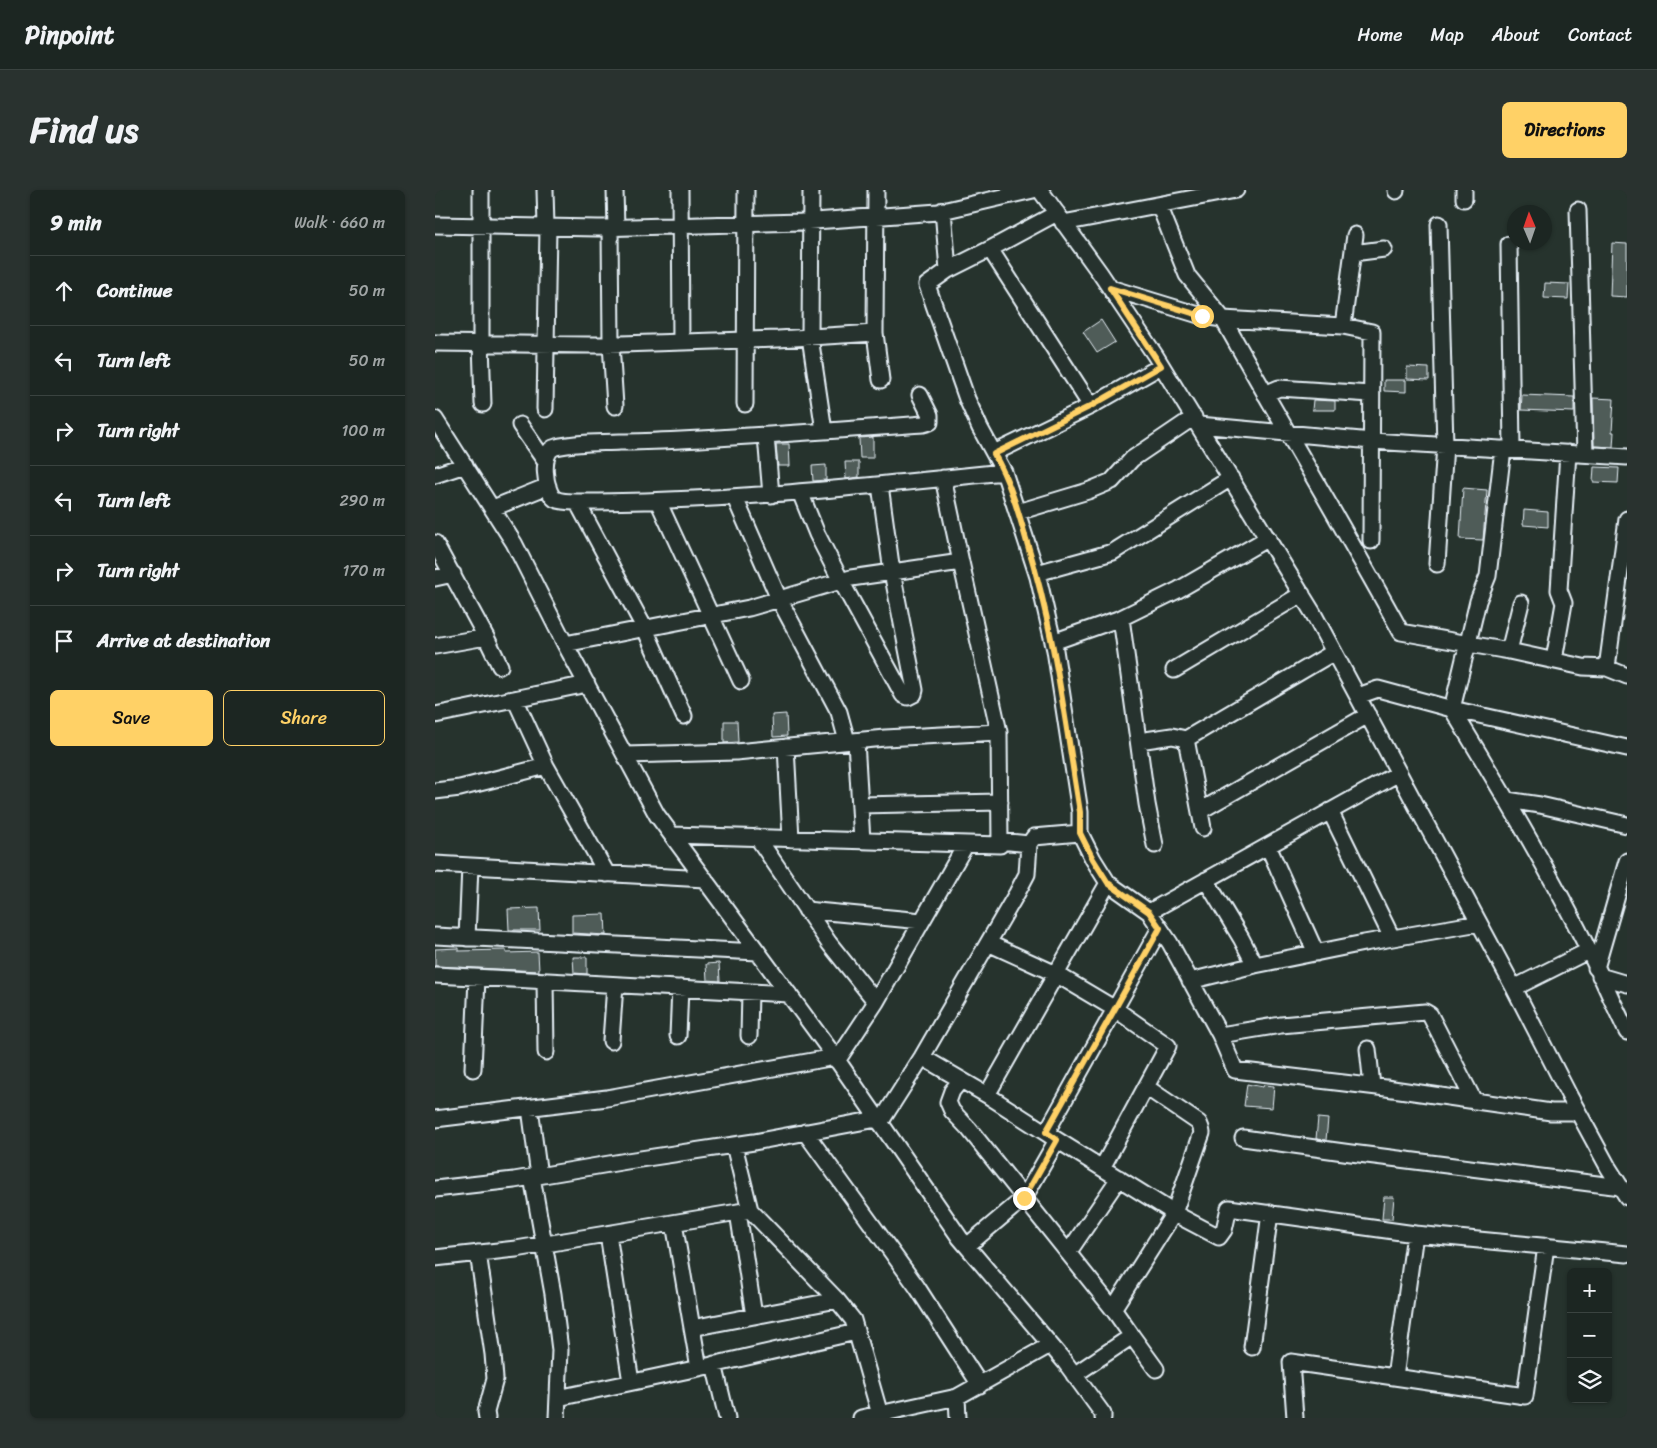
<!DOCTYPE html>
<html lang="en">
<head>
<meta charset="utf-8">
<style>
  :root { --surface:#1c2622; --page:#29322f; --text:#f1f3f6; --muted:#a0a5a5; --line:#3a4340; --accent:#ffd166 }
  body { margin:0; font-family:Sriracha,sans-serif; background:var(--page); color:var(--text) }
  .controls { position:absolute; right:15px; bottom:15px; display:grid; overflow:hidden; border-radius:8px; box-shadow:0 1px 4px #0004 }
  .controls button { width:45px; height:45px; display:grid; place-items:center; padding:0; border:0; border-bottom:1px solid var(--line); background:var(--surface); color:var(--text); font:25px sans-serif }
  .compass { position:absolute; left:1072px; top:15px; width:45px; height:45px; border-radius:50%; background:var(--surface); box-shadow:0 1px 4px #0004; rotate:358deg }
  .stop { position:absolute; width:15px; height:15px; margin:-11px; border:4px solid #ffd166; border-radius:50%; background:#fff }
  .stop.end { background:#ffd166; border-color:#fff; box-shadow:0 1px 5px #0008 }
  .list { margin:0; padding:0; list-style:none }
  h2 { display:flex; justify-content:space-between; align-items:center; height:65px; margin:0; padding:0 20px; font-size:21px }
  h2 small { font-size:16px; font-weight:400; color:var(--muted) }
  .list li { display:grid; grid-template-columns:32px 1fr auto; gap:15px; align-items:center; box-sizing:border-box; height:70px; padding:0 20px; border-top:1px solid var(--line) }
  .list b { display:block; font-size:19px; white-space:nowrap }
  .list em { font-size:16px; font-style:normal; color:var(--muted) }
  .actions { display:flex; gap:10px; padding:15px 20px }
  .actions a { flex:1; padding:11px 0; border:1px solid var(--accent); border-radius:8px; text-align:center; font-size:18px; color:var(--accent) }
  .actions .main { background:var(--accent); color:#111 }
  .icon { flex:none; width:28px; height:28px; fill:none; stroke:currentColor; stroke-width:2; stroke-linecap:round; stroke-linejoin:round }
  .map { position:relative; flex:none; width:1192px; height:1228px; overflow:hidden; border-radius:8px }
  header { display:flex; align-items:center; gap:30px; box-sizing:border-box; height:70px; padding:0 25px; background:var(--surface); border-bottom:1px solid var(--line) }
  header strong { font-size:24px }
  nav { display:flex; gap:28px; margin-inline-start:auto; font-size:18px }
  .intro { display:flex; align-items:center; justify-content:space-between; box-sizing:border-box; height:120px; padding:0 30px }
  h1 { margin:0; font-size:35px }
  .button { padding:12px 22px; border-radius:8px; background:var(--accent); color:#111; font-size:18px; font-weight:700 }
  main { display:flex; gap:30px; padding:0 30px }
  aside { flex:1; background:var(--surface); border-radius:8px; box-shadow:0 1px 4px #0004 }
  .map>svg:first-child { display:block }
  .building { fill:#505c59; stroke:#e8f1f8 }
  .lines { fill:none; stroke-linecap:round; stroke-linejoin:round }
  .minor-casing { stroke:#e8f1f8; stroke-width:19 }
  .minor { stroke:#26332d; stroke-width:15 }
  .route { stroke:#ffd166; stroke-width:6 }
</style>
</head>
<body>
<header>
<strong>Pinpoint</strong>
<nav><a>Home</a><a>Map</a><a>About</a><a>Contact</a></nav>
</header>
<div class="intro"><h1>Find us</h1><a class="button">Directions</a></div>
<main>
<aside>
<h2>9 min<small>Walk · 660 m</small></h2>
<ul class="list">
<li><svg class="icon" aria-label="ahead" viewBox="0 0 24 24"><path d="M12 20V5M6 11l6-6 6 6"/></svg><div><b>Continue</b></div><em>50 m</em></li>
<li><svg class="icon" aria-label="left" viewBox="0 0 24 24"><path d="M17 20v-9H6M10 6l-5 5 5 5"/></svg><div><b>Turn left</b></div><em>50 m</em></li>
<li><svg class="icon" aria-label="right" viewBox="0 0 24 24"><path d="M7 20v-9h11M14 6l5 5-5 5"/></svg><div><b>Turn right</b></div><em>100 m</em></li>
<li><svg class="icon" aria-label="left" viewBox="0 0 24 24"><path d="M17 20v-9H6M10 6l-5 5 5 5"/></svg><div><b>Turn left</b></div><em>290 m</em></li>
<li><svg class="icon" aria-label="right" viewBox="0 0 24 24"><path d="M7 20v-9h11M14 6l5 5-5 5"/></svg><div><b>Turn right</b></div><em>170 m</em></li>
<li><svg class="icon" aria-label="arrive" viewBox="0 0 24 24"><path d="M6 21V4h12l-3 4 3 4H6"/></svg><div><b>Arrive at destination</b></div></li>
</ul>
<div class="actions"><a class="main">Save</a><a>Share</a></div>
</aside>
<div class="map">
<svg width="1192" height="1228" viewBox="0 0 1192 1228">
  <rect width="100%" height="100%" fill="#26332d"/>
  <filter id="ink" filterUnits="userSpaceOnUse"><feTurbulence type="fractalNoise" baseFrequency=".02" numOctaves="2"/><feDisplacementMap in="SourceGraphic" scale="10" xChannelSelector="R" yChannelSelector="G"/><feConvolveMatrix kernelMatrix="1 2 1 2 8 2 1 2 1" color-interpolation-filters="sRGB"/></filter>
  <g filter="url(#ink)">
    <path class="building" d="M1177 53 1192 54V107L1175 106Z
      M1110 93 1134 94 1133 109 1109 108Z
      M666 130 680 152 662 163 648 142Z
      M972 177 994 178V190L972 189Z
      M949 190H971V202L949 201Z
      M1087 205 1139 207V222L1086 220Z
      M1158 208 1179 209 1177 242H1179L1178 257 1159 256Z
      M878 210 900 211V220H877Z
      M438 247V268H425L424 248Z
      M341 254H354L355 276H343Z
      M410 272H424V287L411 289Z
      M391 275V290L378 291 377 276Z
      M1159 277 1184 278 1183 293 1158 292Z
      M1028 298 1052 300 1048 350 1025 349Z
      M1089 320 1113 322V337L1088 335Z
      M351 524 352 546 338 547 337 525Z
      M289 531H302L303 552 289 553Z
      M104 718 105 740H74L73 719Z
      M170 724 171 745 137 743V725Z
      M24 758V761L71 760V763L103 762 104 781 0 776V759Z
      M138 767H152V784L139 783Z
      M284 773 285 791 272 790 271 774Z
      M812 894 828 897 829 895 839 896 837 918 809 916Z
      M883 928 893 929 891 950 881 949Z
      M949 1007H959L957 1029H947Z"/>
    <g class="lines">
      <g class="minor-casing">
        <path id="minor" d="M46 0V153L48 214
          M110 0 111 37
          M180 0 181 38
          M245 0 246 152
          M376 0 375 147 389 241
          M441 0 440 143 446 190
          M605 0 665 83 720 165 878 423 1079 798 1135 907 1173 977 1192 1007
          M961 0V1
          M1029 0V9
          M724 15 752 85 788 129 908 136 937 142 936 351
          M508 20 513 80 492 95 532 209 545 238 569 282 603 387 620 460 645 622V643L599 647 594 654
          M1143 20 1150 264
          M622 23 555 59 656 216 726 176
          M628 33 801 0
          M0 35 163 38 366 32 503 22 598 0
          M175 38 176 154 180 216
          M1074 54 1077 259
          M918 63 949 59
          M513 80 555 59
          M675 98 767 126 788 129C846 233 908 336 966 442L1074 461 1148 477 1172 478 1192 486
          M908 136 920 45
          M0 153 154 155 343 149 440 143
          M830 204 844 198 936 204
          M310 214 311 0
          M110 219 113 37
          M0 229 79 353 130 454 222 625 400 867 525 1048 630 1172 668 1224V1228
          M85 235 110 271
          M764 235 937 251 1192 267
          M331 246 336 305
          M559 263 656 216
          M0 285 30 275
          M365 302 382 344 406 391 468 505 473 507 479 504 480 500 457 382 445 295
          M300 308 344 409 404 522 412 551
          M223 311 306 491
          M142 312C285 312 427 297 569 282
          M58 318 113 296
          M583 322 653 301 677 291 697 269 759 227
          M0 353 51 447 65 476
          M1002 374 1010 255 1004 34
          M602 383 678 362 796 288
          M0 388 18 384
          M686 428 712 614 720 655
          M618 452 686 428 743 400 833 348
          M130 454 314 418 416 388 526 372 508 288
          M0 456 51 447
          M1074 461 1086 413
          M1119 470 1129 413 1124 400 1133 263
          M1172 478 1192 329
          M739 480 867 404
          M923 506 943 499 1017 519 1043 411 1053 386 1068 259
          M80 509 111 576 172 684
          M1017 519C1063 595 1110 673 1150 753 1165 783 1178 813 1192 842
          M1017 519 1192 558
          M0 525 152 494
          M249 526 210 439 142 312C135 312 126 312 120 309 110 303 104 260 121 257 142 252 164 253 185 252 206 252 226 251 246 250 327 246 407 240 488 234L495 232V225L485 205
          M421 551 427 651
          M704 551 737 546 751 549
          M351 557 356 649
          M190 565 301 562 450 548 564 542
          M0 601 25 598 111 576
          M1072 610 1105 615 1192 635
          M425 615 565 612
          M765 621 933 525
          M895 621 957 748
          M768 638 751 549 899 462
          M237 645 565 655 564 542 526 372
          M322 647 394 753 441 812
          M833 656 881 763
          M0 674 270 689
          M673 693 714 722 735 753 785 845 846 835 990 822 995 825 1039 911
          M371 720 487 731
          M714 722 964 583
          M0 746 323 762
          M32 748 35 676
          M553 753 621 784 680 819 733 856 667 978
          M820 775 929 753 1044 733
          M1161 778 1192 671
          M0 785 354 804
          M1165 786 1192 794
          M110 791 111 862
          M755 791 820 775 806 748 771 690
          M1079 798 1153 761
          M785 845 800 880 951 898 1116 922H1143
          M243 846 245 798
          M314 846 315 802
          M176 851 180 795
          M933 859 937 896
          M487 867 552 905 622 950 744 1026 784 1047 789 1040 794 1018 980 1044 1192 1064
          M402 871 441 812 531 654
          M38 879 42 788
          M526 890 517 901 513 912 517 921 534 939 678 1119 697 1146 639 1185
          M552 905 673 693 658 669 645 643
          M95 918 104 986
          M0 929 172 908 400 867
          M445 933 487 867 582 703 592 684 594 654 565 651
          M370 942 482 1097 545 1195
          M611 943 725 738
          M808 948 916 963 1186 997
          M97 987 118 1104 125 1160 122 1228
          M0 999 79 990 192 971 319 952 442 929
          M315 1020 402 1110
          M303 1022 319 1126
          M239 1033 257 1138 402 1110 418 1130 446 1228
          M173 1044 196 1192
          M532 1056 589 1008 622 950
          M43 1063 58 1164 60 1189 51 1222 52 1228
          M633 1063 684 988
          M0 1068 81 1059 315 1020 299 955
          M678 1119 739 1023 767 943 766 938 764 933 711 897
          M697 1146 721 1179
          M817 1157 835 1023
          M279 1174 292 1228
          M264 1178 421 1142
          M960 1187 980 1044
          M522 1207 523 1228
          M123 1208 264 1178 257 1138
          M426 1228 522 1207 615 1155
          M860 1228 856 1172 1090 1206 1111 1056"/>
      </g>
      <use href="#minor" class="minor"/>
    </g>
  </g>
  <g class="lines" filter="url(#ink)">
    <path class="route" d="M589 1008 622 950 611 942 725 738 714 722 673 693 658 669 645 643V622C630 530 619 438 591 349 583 320 574 290 559 264L656 216 726 176 675 98 767 126"/>
  </g>
</svg>
<div class="controls">
<button>+</button>
<button>−</button>
<button><svg class="icon" aria-label="layers" viewBox="0 0 24 24"><path d="M12 4l9 5-9 5-9-5zM3 14l9 5 9-5"/></svg></button>
</div>
<svg class="compass" viewBox="-18 -18 36 36"><path d="M0-13l5 13h-10z" fill="#e53935"/><path d="M0 13l5-13h-10z" fill="#a0a5a5"/></svg>
<div class="stop" style="left:767px;top:126px"></div>
<div class="stop end" style="left:589px;top:1008px"></div>
</div>
</main>
</body>
</html>
